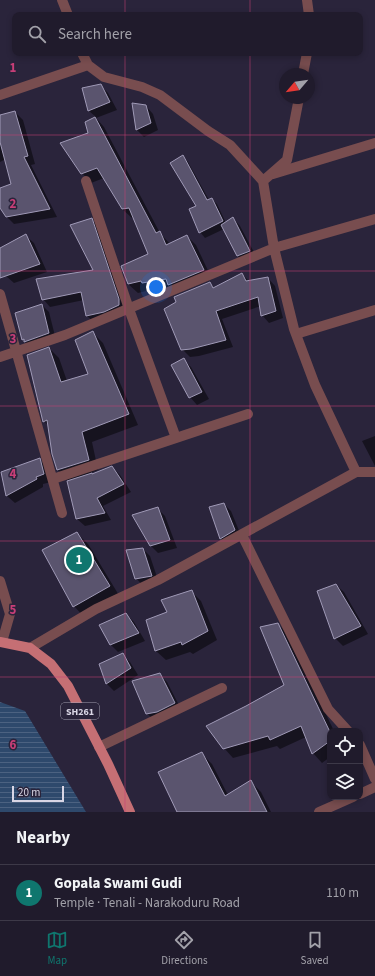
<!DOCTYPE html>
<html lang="en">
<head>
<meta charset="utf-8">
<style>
  :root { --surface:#201b2c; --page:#2d2838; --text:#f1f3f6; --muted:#a2a1a9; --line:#3d3948; --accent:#0f766e }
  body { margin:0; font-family:"Source Sans 3",sans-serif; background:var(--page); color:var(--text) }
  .controls { position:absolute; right:12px; bottom:12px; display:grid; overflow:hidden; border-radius:8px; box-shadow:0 2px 6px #0003 }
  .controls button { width:36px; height:36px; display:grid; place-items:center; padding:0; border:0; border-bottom:1px solid var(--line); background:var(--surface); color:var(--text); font:20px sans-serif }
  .compass { position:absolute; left:279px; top:68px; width:36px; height:36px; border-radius:50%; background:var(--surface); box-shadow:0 2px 6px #0003; rotate:241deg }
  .scale { position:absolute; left:12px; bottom:10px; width:52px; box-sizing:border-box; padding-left:4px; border:2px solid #d9d6e5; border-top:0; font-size:11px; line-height:14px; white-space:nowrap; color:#d9d6e5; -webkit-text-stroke:3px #2a243b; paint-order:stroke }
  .you { position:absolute; left:156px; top:287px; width:14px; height:14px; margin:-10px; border:3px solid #fff; border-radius:50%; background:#1a73e8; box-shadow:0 0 0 6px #1a73e833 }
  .badge { display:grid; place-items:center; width:26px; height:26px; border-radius:50%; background:var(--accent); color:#fff; font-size:13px; font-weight:700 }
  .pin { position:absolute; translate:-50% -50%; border:2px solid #fff; box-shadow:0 1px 4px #0006 }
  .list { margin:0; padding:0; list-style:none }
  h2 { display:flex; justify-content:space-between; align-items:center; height:52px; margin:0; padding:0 16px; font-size:17px }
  h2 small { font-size:13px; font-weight:400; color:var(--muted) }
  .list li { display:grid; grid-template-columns:26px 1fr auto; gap:12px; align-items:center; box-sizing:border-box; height:56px; padding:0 16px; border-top:1px solid var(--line) }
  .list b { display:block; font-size:15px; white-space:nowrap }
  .list p { margin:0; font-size:13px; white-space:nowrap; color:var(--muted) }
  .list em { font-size:13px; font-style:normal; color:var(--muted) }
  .icon { flex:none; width:22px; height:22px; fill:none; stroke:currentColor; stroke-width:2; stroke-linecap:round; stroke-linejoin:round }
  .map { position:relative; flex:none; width:375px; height:812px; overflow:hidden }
  .search { position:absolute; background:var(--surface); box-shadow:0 2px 6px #0003; left:12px; right:12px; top:12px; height:44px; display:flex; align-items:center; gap:10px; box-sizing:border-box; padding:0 14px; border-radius:8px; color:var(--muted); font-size:15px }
  .sheet { height:108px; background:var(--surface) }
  nav { display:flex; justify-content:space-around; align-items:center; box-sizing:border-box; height:56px; border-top:1px solid var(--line); background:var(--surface); font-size:11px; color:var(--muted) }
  nav a { display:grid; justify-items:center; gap:2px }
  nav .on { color:var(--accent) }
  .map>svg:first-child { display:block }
  .water { fill:url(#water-rules) }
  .shadow { fill:#0007 }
  .building { fill:#5a546e; stroke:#a09ab7 }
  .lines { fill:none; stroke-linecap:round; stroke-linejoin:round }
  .minor { stroke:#784d4f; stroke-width:10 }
  .major { stroke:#c56f74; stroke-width:10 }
  .grid { fill:none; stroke:#c73e77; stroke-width:1; stroke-opacity:0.55 }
  .labels { text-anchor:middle; stroke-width:3; stroke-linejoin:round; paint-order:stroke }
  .shield { fill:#2a243b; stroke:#a4a1b2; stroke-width:1 }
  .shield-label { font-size:10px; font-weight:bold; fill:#d9d6e5 }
  .grid-label { font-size:13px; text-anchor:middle; font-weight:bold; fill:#c73e77; stroke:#2a243b; stroke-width:3; stroke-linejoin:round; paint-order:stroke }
</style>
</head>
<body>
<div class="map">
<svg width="375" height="812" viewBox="0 0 375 812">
  <defs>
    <pattern id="water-rules" width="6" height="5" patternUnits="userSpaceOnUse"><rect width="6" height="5" fill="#2e496c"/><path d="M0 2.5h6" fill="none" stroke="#4c6281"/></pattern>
  </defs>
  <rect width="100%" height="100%" fill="#2a243b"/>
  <path class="water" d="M0 702 25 711 86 812H0Z"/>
  <path class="shadow" d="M100 85 108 93 117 110 96 118 104 127 160 233 170 244 187 236 196 245 212 279 178 293 173 288 152 292 150 290 138 293 128 284 150 254 134 217 132 218 122 209 104 178 91 183 82 173 89 134 86 123 96 117 89 111 83 88Z
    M133 104 146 106 153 114 158 130 144 137 137 130Z
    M15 112 23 120 35 164 31 165 57 217 14 224 6 216 0 206V189L13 184 6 159 0 162V116Z
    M183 156 188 162 209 200 212 199 217 204 226 223 233 218 240 226 257 258 246 263 238 256 224 229 205 238 200 232 197 206Z
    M91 219 99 227 126 308 95 323 87 316 84 300 50 307 43 299 94 271Z
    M26 236 34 243 47 272 14 283 6 276 0 249Z
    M242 274 249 281 268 278 275 286 283 318 269 323 262 315 261 306 222 319 233 347 199 356 190 357 182 349 209 283 214 288Z
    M42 305 49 312 56 340 30 347 23 339Z
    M93 333 103 343 138 425 92 442 98 470 90 473 92 475 112 467 120 475 131 492 103 506 111 520 85 526 77 519 68 482 79 478 78 477 68 480 58 470 49 426 44 421 49 348 59 358 67 381 89 374Z
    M184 360 191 367 209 399 197 405 190 397Z
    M375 436V466L362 441Z
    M40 460 47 467 51 482 43 484V487L15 503 7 496 2 473Z
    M224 504 231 511 242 538 228 545 221 538Z
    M157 508 165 516 177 548 158 553 150 545Z
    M77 533 88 544 120 597 84 617 74 606Z
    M143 549 150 556 159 583 143 586 136 578Z
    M336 585 344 592 368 634 343 646 335 638Z
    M191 591 201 601 217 640 193 654 190 652 166 660 156 651 168 613Z
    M126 614 134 622 145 641 118 652 110 644Z
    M278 624 287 633 334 731H330V757L322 763 313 753 306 737 280 749 277 746 233 758 224 748 285 686Z
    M123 655 130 662 138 675 114 691 107 684 100 664Z
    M160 675 167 682 182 711 154 721 147 713Z
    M202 754 212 764 228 795 251 782 261 792 271 812H178Z"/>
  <path class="building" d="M101 84 110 102 88 111 82 88Z
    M132 103 146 105 151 123 136 130Z
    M15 111 28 156 24 157 50 209 6 217 0 208V188L11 184 0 142V115Z
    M95 117 156 233 160 231 166 245 187 235 204 270 168 285 166 279 142 283 141 281 128 284 121 266 148 254 129 208 122 209 97 168 81 174 60 143 88 133 85 122Z
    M183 155 207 200 212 198 223 221 199 233 189 209 196 206 170 163Z
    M233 217 250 251 237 256 221 225Z
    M92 218 119 299V305L104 312 86 316 81 292 42 300 36 279 93 270 70 225Z
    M26 234 40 264 0 278V248Z
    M242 273 246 281 268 277 276 311 261 316 258 297 216 311 226 340 191 349 181 350 164 309 176 302 174 297 210 282 213 288Z
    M42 304 49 333 24 342V339L22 340 15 313Z
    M93 331 129 414 82 432 89 460 57 470 52 454 47 420 43 422 27 355 49 347 61 382 88 374 75 340Z
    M184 358 202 392 189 398 171 365Z
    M40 458 44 474 36 477 37 479 6 496 1 472Z
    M112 466 124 484 97 498 105 513 76 519 67 481 92 473V474Z
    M224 503 235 530 220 539 209 507Z
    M158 507 170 540 150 546 132 515Z
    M77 532 110 586 73 607 42 550Z
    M143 548 152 576 135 579 126 550Z
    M336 584 361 626 334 639 317 591Z
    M192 590 208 631 182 645 181 642 155 651 146 620 167 612 161 600Z
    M126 613 139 633 110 645 99 625Z
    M278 623 330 732V741L312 754 301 726 270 740 268 736 223 749 206 726 246 706 284 685 260 627Z
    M123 653 131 668 106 684 99 664Z
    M160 673 175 703 157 712 146 714 132 681Z
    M202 752 225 796 251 780 267 812H177L158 772Z"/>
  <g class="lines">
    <path class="minor" d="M62 0 68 15
      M307 0 309 15
      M82 53 88 65 104 77 142 87 160 95 208 131 230 145 263 181
      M303 74 307 53
      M0 95 88 65
      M273 174 375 143
      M86 181 129 309 176 438
      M0 294 62 513
      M296 334 375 310
      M0 357 65 335 274 248 375 219
      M356 472H375
      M53 479 248 414
      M242 535 328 709 348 731
      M0 581 10 614 2 642
      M30 648 96 609 158 580 356 472 315 385 294 329 274 248 263 181 287 160 299 98
      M360 745 375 779
      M99 747 222 688
      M360 794 375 787
      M319 812 353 797"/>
    <path class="major" d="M0 642 30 648 51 664 68 686 108 764 130 812"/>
  </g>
  <path class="grid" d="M125 0V15M250 0V15M125 53V812M250 53V812M0 135H375M0 271H375M0 406H375M0 541H375M0 677H375"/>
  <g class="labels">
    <rect class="shield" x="61" y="703" width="38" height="16" rx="3"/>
    <g class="shield-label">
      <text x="80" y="715">SH261</text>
    </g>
  </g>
  <g class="grid-label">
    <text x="13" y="72">1</text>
    <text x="13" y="208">2</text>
    <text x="13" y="343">3</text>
    <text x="13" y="478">4</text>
    <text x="13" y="614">5</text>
    <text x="13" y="749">6</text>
  </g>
</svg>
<div class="controls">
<button><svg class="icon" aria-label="locate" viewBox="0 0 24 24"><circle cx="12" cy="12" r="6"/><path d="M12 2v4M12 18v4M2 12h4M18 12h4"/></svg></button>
<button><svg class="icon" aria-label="layers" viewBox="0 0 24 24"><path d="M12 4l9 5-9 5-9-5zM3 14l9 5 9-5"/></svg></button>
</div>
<svg class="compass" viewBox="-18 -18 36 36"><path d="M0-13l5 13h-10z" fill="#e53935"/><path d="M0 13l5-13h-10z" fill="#a2a1a9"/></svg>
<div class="scale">20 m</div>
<div class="you"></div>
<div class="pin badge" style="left:79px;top:560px">1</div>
<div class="search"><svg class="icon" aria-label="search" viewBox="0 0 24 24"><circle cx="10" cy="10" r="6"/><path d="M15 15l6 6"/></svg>Search here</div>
</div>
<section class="sheet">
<h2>Nearby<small></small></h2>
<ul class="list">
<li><span class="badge">1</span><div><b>Gopala Swami Gudi</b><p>Temple · Tenali - Narakoduru Road</p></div><em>110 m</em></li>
</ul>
</section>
<nav>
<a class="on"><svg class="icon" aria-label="map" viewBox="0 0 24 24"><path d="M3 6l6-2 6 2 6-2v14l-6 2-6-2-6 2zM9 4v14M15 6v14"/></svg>Map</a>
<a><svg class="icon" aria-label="directions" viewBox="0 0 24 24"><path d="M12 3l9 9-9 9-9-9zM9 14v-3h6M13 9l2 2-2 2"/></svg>Directions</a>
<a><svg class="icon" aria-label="saved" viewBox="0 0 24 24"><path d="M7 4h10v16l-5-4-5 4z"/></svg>Saved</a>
</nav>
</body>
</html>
